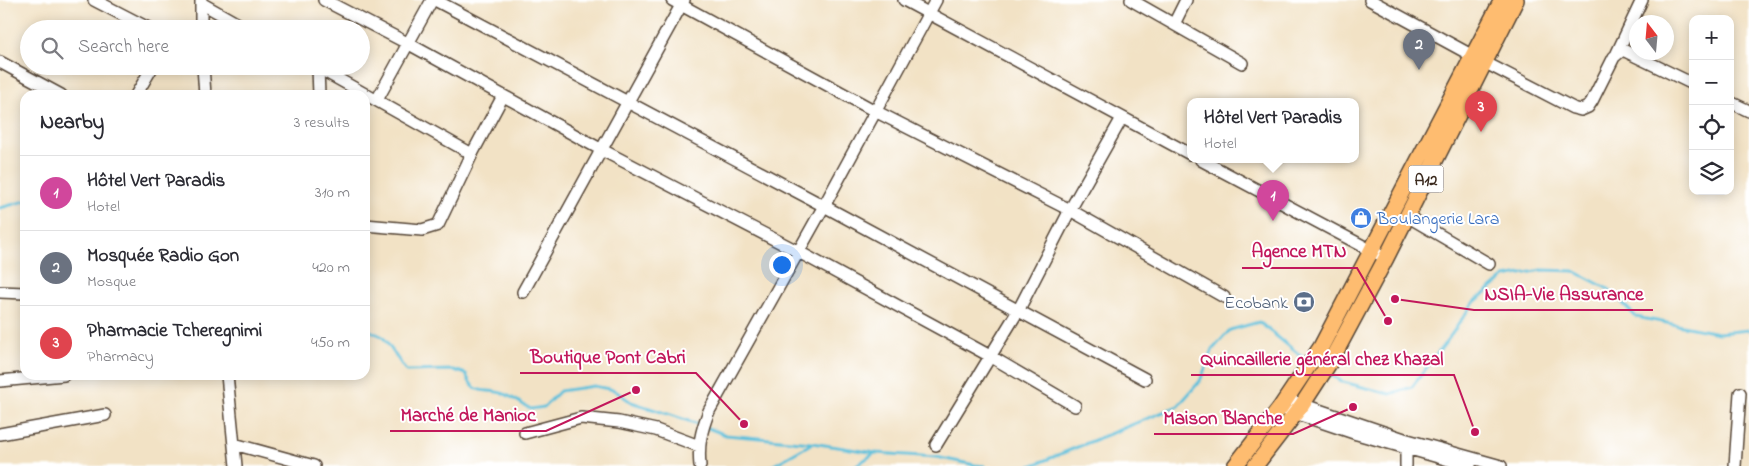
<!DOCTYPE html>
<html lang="en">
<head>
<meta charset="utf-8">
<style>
  :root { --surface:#fff; --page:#f2f2f3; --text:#2b2b33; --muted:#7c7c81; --line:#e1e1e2; --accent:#2563eb }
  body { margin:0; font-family:"Indie Flower",sans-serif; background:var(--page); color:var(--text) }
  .controls { position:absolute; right:15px; top:15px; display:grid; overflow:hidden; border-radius:10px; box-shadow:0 2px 12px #0003 }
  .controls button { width:45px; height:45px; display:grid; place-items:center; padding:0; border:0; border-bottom:1px solid var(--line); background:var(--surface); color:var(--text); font:25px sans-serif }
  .compass { position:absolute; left:1629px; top:15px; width:45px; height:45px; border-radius:50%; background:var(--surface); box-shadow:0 2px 12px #0003; rotate:344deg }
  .you { position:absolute; left:781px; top:264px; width:18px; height:18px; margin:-12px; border:4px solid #fff; border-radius:50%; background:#1a73e8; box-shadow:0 0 0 8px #1a73e833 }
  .badge { display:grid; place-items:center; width:32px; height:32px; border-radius:50%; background:var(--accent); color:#fff; font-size:16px; font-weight:700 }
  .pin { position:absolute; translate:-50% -41px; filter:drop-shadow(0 1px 2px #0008) }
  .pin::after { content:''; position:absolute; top:26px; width:18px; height:15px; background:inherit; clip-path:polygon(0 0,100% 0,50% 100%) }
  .popup { position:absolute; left:1187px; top:98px; width:172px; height:65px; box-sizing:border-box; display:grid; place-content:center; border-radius:10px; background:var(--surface); filter:drop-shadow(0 1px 4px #0005); font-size:16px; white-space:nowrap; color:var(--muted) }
  .popup b { font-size:19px; color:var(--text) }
  .popup::after { content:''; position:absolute; left:50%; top:100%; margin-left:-10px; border:10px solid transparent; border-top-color:var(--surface) }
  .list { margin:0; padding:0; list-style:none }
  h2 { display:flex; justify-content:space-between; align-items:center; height:65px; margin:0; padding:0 20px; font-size:21px }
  h2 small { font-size:16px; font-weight:400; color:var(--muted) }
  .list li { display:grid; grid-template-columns:32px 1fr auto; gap:15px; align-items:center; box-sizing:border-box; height:75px; padding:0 20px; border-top:1px solid var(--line) }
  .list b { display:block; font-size:19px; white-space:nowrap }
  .list p { margin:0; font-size:16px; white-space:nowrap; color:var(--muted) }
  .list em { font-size:16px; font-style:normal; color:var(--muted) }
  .icon { flex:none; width:28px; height:28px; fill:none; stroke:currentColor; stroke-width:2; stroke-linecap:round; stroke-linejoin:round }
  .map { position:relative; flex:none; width:1749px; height:466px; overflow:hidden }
  .search { position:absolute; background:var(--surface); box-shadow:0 2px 12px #0003; left:20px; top:20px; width:350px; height:55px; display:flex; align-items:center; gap:12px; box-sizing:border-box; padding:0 18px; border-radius:28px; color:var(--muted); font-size:19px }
  .panel { position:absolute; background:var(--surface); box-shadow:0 2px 12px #0003; left:20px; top:90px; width:350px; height:290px; border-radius:15px }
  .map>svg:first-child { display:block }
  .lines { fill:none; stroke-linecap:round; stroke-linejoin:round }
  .stream { stroke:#5dc0db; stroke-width:3 }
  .minor-casing { stroke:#564637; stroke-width:14 }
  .major-casing { stroke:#564637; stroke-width:18 }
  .minor { stroke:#fff; stroke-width:11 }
  .major { stroke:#febc70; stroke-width:15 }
  .labels { text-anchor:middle; stroke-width:4; stroke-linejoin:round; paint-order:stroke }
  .shield { fill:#fff; stroke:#766a62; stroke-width:1 }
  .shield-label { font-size:16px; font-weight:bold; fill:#3b2a1e }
  .shop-label { font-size:18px; fill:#366cbe; stroke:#fff; text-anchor:start }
  .service-label { font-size:18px; fill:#4e5e75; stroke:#fff; text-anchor:end }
  .leader { fill:none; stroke:#c2185b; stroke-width:2 }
  .callout-dot { fill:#c2185b; stroke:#fff; stroke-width:2 }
  .callout-label { font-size:19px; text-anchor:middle; font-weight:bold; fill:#c2185b; stroke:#fff; stroke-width:4; stroke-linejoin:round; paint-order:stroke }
</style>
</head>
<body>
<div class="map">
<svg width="1749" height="466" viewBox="0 0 1749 466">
  <rect width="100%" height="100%" fill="#fff"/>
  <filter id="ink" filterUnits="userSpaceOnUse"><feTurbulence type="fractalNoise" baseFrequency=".02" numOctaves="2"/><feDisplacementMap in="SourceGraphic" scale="10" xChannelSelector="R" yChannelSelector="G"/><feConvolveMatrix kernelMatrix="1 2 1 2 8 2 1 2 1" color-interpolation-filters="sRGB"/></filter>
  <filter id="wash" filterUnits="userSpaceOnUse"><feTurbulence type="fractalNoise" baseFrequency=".0096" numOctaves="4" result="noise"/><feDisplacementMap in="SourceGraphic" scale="20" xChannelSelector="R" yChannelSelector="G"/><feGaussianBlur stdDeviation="1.12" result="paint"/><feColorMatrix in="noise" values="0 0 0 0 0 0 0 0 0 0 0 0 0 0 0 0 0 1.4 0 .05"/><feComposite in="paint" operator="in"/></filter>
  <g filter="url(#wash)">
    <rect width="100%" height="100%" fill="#f2e2c5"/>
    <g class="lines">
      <path class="stream" d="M0 208 25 201
        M365 328 383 337 406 371 454 370 466 374C475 399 487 386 507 395 515 399 523 405 531 409L544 407 560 391 594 386 614 390 631 402 695 423 726 435 812 443 876 453 936 457 975 465 985 466
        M1328 374 1343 382 1390 394 1412 387 1449 338 1473 303 1505 277 1542 270 1574 271 1610 290 1636 317 1718 333 1749 330
        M772 466 811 444
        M855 466 875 453
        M1031 466 1178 406 1200 381 1213 349 1230 330 1259 322 1306 360"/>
    </g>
  </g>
  <g filter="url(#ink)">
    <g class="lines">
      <g class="minor-casing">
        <path id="minor" d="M94 0 150 29
          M201 0V29
          M324 0 409 44 602 150 797 251 990 356 1075 406
          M435 0 824 206 1145 379
          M672 0 875 111 1070 210 1224 297
          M904 0 1190 154
          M1131 0 1242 63
          M1370 0 1484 62 1573 108 1581 110 1588 107 1592 101 1614 57 1621 51H1625L1693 84
          M201 3 247 29
          M1174 24 1186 0
          M1617 53 1642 0
          M0 62 61 95
          M203 66 205 95
          M315 66 472 154
          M318 68 319 95
          M136 95 153 66
          M377 100 432 0
          M1730 102 1749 111
          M1201 160 1378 254
          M1407 216 1489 264
          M365 225 422 230 438 225 472 154 503 96
          M0 292 25 293
          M523 292 684 0
          M227 375 236 466
          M0 381 64 375
          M1295 402 1404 439 1501 466
          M1280 408 1357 434 1470 466
          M525 433 581 418 619 422 656 430 699 446
          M0 434 105 415
          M234 444 314 466
          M936 445 1018 311 1070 210 1122 118
          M700 466C698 445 701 431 709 411L824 206 936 0
          M1406 466V448
          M1735 466 1740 393"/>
      </g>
      <g class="major-casing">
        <path id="major" d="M1235 466 1280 408 1321 347 1502 0
          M1255 466 1302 405 1333 357 1386 258 1516 0"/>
      </g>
      <use href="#minor" class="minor"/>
      <use href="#major" class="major"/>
    </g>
  </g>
  <defs>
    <g id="shop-disc" transform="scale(1.125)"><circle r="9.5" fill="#3f7fe0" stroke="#fff"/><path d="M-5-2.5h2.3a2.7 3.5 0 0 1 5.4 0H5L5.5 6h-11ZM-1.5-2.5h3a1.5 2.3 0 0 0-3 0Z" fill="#fff"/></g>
    <g id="bank-disc" transform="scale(1.125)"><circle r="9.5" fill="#5c6f8a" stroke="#fff"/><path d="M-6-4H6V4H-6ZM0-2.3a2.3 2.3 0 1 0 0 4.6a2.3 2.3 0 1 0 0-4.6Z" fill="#fff"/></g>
  </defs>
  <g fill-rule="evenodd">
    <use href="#shop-disc" x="1361" y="218"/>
    <use href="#bank-disc" x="1304" y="302"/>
  </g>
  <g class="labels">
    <rect class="shield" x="1408.5" y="165.5" width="35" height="27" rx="4"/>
    <g class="shield-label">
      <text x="1426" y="185">A12</text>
    </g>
    <g class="shop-label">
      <text x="1377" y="224">Boulangerie Lara</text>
    </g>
    <g class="service-label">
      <text x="1288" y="308">Ecobank</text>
    </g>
  </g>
  <path class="leader" d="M1388 321L1357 268H1242M1395 299L1474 310H1653M744 424L696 373H520M1475 432L1454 375H1191M636 390L546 431H390M1353 407L1293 434H1154"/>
  <g class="callout-dot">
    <circle cx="1388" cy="321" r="5"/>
    <circle cx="1395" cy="299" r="5"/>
    <circle cx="744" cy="424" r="5"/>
    <circle cx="1475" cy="432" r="5"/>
    <circle cx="636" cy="390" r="5"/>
    <circle cx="1353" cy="407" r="5"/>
  </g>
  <g class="callout-label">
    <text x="1299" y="257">Agence MTN</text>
    <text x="1564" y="300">NSIA-Vie Assurance</text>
    <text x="608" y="363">Boutique Pont Cabri</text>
    <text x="1322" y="365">Quincaillerie général chez Khazal</text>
    <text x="468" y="421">Marché de Manioc</text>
    <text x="1223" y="424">Maison Blanche</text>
  </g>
</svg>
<div class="controls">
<button>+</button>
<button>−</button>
<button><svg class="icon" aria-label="locate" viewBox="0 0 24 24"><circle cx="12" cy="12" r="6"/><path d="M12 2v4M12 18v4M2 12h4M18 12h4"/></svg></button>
<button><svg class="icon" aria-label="layers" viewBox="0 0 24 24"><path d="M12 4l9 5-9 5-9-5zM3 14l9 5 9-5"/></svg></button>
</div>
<svg class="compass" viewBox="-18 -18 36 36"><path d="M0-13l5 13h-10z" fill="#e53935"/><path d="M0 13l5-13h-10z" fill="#7c7c81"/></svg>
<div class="you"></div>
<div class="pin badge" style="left:1273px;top:221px;background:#d1479c">1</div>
<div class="popup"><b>Hôtel Vert Paradis</b>Hotel</div>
<div class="pin badge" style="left:1419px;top:70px;background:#6b7280">2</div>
<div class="pin badge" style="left:1481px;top:132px;background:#e0444e">3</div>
<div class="search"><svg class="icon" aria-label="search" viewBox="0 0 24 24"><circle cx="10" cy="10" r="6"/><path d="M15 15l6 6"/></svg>Search here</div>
<section class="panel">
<h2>Nearby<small>3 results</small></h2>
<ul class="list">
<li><span class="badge" style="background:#d1479c">1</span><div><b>Hôtel Vert Paradis</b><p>Hotel</p></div><em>310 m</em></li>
<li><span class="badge" style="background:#6b7280">2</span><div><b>Mosquée Radio Gon</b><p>Mosque</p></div><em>420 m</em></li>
<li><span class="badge" style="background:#e0444e">3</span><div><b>Pharmacie Tcheregnimi</b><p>Pharmacy</p></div><em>450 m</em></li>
</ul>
</section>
</div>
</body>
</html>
